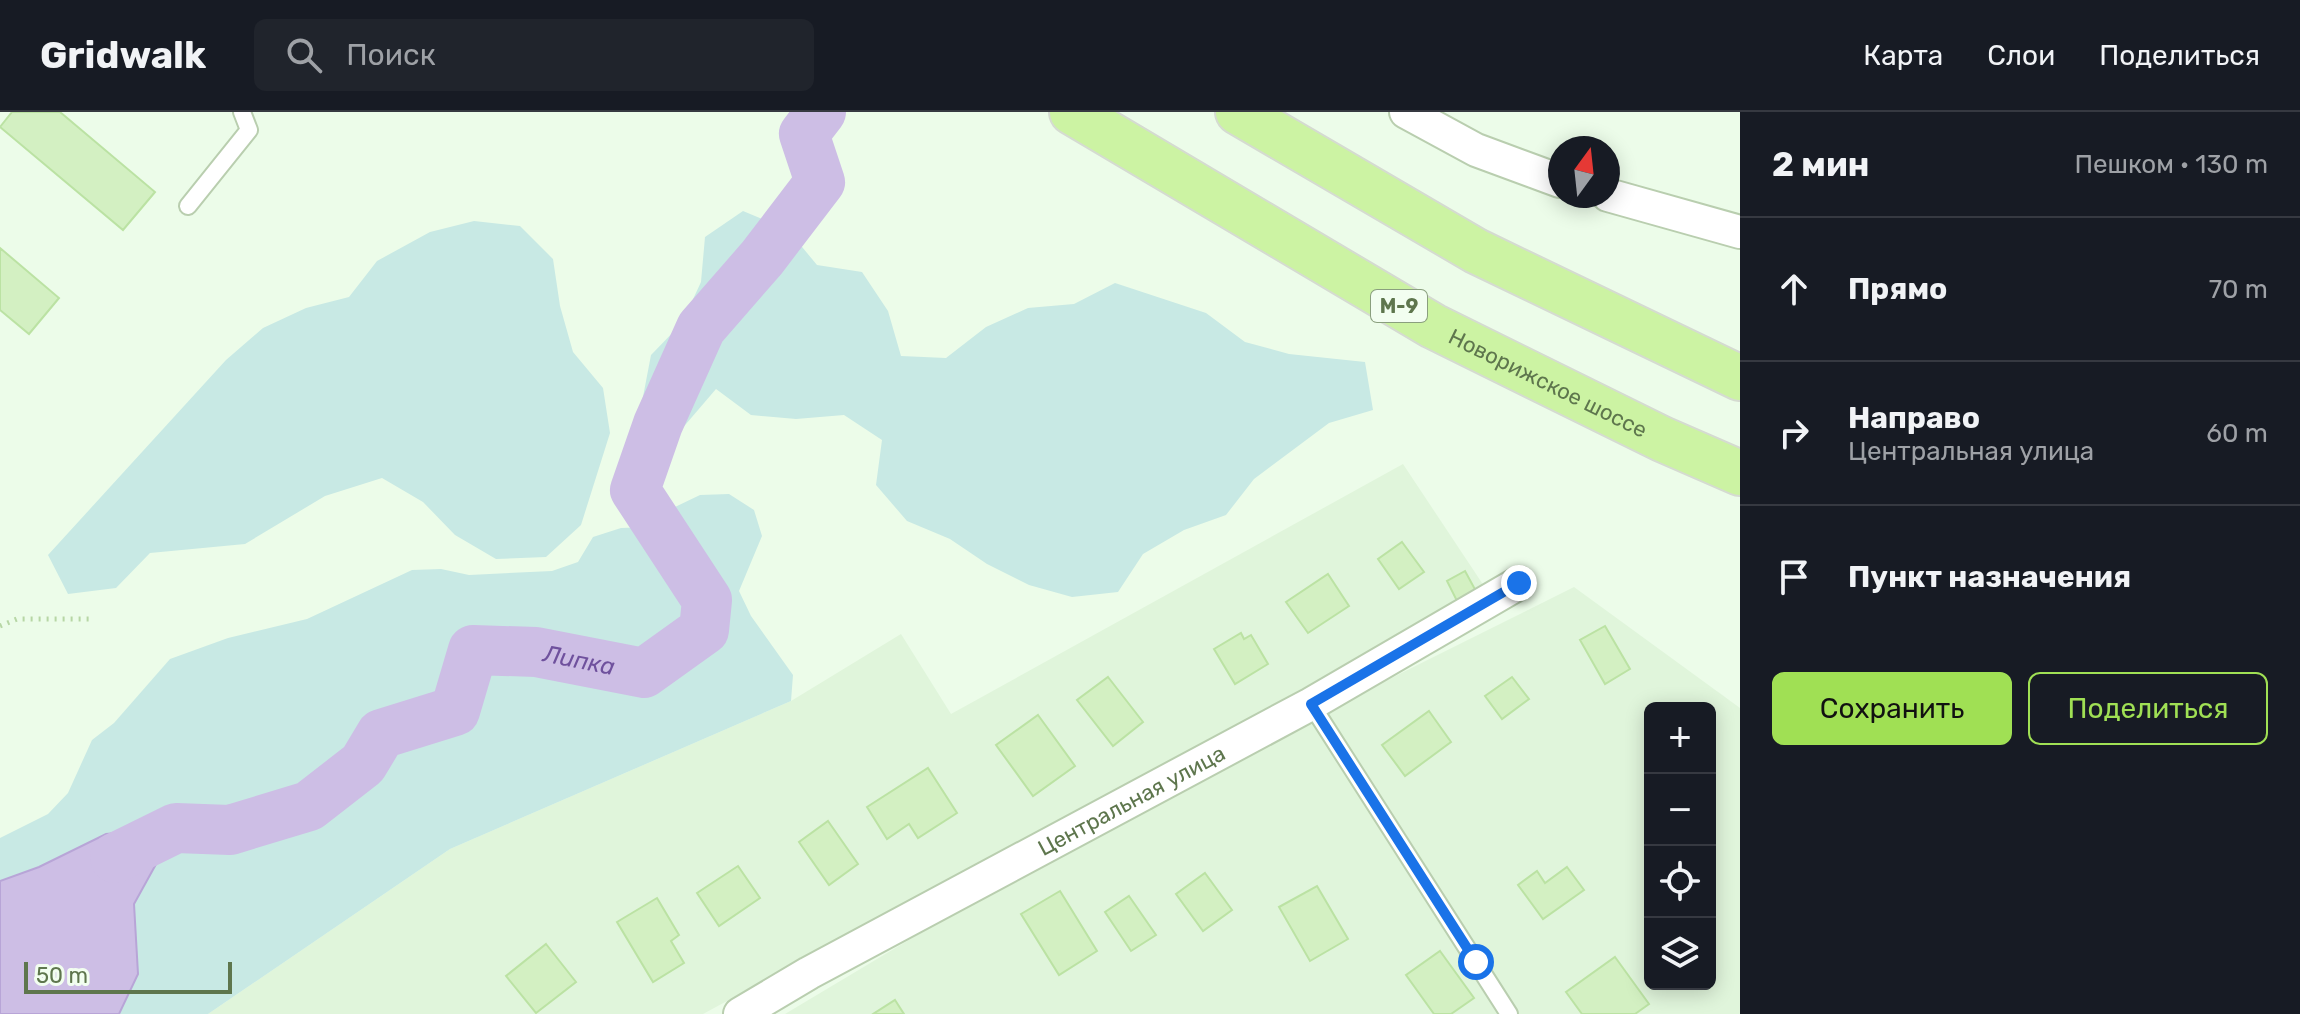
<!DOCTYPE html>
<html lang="ru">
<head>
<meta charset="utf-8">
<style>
  :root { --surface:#171b24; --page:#20242c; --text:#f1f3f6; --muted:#9ea1a6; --line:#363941; --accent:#a0e054 }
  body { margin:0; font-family:Rubik,sans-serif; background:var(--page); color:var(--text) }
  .controls { position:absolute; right:24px; bottom:24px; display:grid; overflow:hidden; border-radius:12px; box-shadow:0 4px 20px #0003 }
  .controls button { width:72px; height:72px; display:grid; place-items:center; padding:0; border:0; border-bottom:2px solid var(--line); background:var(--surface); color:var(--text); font:40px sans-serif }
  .compass { position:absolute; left:1548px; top:24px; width:72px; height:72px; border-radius:50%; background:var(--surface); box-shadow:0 4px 20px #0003; rotate:15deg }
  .scale { position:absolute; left:24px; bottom:20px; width:208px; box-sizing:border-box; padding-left:8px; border:4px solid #5e764d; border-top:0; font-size:22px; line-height:28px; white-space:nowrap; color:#5e764d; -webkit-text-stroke:6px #f2fef0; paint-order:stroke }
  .stop { position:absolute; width:24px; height:24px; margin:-18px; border:6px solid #1a73e8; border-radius:50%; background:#fff }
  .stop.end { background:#1a73e8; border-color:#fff; box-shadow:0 2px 8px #0008 }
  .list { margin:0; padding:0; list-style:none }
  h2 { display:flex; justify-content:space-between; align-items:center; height:104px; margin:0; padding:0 32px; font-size:34px }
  h2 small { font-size:26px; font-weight:400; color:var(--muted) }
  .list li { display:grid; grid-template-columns:52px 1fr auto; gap:24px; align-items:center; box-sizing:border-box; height:144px; padding:0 32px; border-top:2px solid var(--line) }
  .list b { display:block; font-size:30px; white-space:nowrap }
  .list p { margin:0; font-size:26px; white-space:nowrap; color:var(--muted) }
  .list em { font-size:26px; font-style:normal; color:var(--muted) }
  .actions { display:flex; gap:16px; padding:24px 32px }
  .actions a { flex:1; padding:18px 0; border:2px solid var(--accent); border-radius:12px; text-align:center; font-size:28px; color:var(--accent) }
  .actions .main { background:var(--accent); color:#111 }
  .icon { flex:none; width:44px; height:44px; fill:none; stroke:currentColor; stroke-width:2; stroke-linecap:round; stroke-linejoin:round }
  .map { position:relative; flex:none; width:1740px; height:902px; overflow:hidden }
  header { display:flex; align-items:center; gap:48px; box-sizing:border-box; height:112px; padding:0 40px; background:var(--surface); border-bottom:2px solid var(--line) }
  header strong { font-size:38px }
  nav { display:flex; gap:44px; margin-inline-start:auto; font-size:28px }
  .search { width:560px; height:72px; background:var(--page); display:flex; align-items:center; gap:20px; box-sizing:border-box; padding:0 28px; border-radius:12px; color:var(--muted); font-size:30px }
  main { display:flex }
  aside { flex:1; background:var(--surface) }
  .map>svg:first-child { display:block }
  .residential { fill:#e0f5db; fill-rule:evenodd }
  .green { fill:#c8e9e4 }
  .water { fill:#cdbee5; stroke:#b8a5d7; stroke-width:2 }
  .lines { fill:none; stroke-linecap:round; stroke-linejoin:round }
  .river { stroke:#cdbee5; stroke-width:50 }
  .building { fill:#d3f0c2; stroke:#bbe2a3; stroke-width:2 }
  .service-casing { stroke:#b9ceaf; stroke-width:20 }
  .minor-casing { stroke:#b9ceaf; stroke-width:36 }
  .motorway-casing { stroke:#d5dbd1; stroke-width:48 }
  .path { stroke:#b7d6a5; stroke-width:5; stroke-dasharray:2 6; stroke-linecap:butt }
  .service { stroke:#fff; stroke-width:16 }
  .minor { stroke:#fff; stroke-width:32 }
  .motorway { stroke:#ccf3a3; stroke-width:44 }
  .route { stroke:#1a73e8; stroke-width:10 }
  .labels { text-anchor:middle; stroke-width:7; stroke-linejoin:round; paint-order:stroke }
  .shield { fill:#f2fef0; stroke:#8a9f7e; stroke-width:2 }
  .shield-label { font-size:20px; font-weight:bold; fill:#5e764d }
  .street-label { font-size:22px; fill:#5e764d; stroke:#f2fef0 }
  .water-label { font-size:24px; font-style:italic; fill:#6f519d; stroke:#f2fef0 }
</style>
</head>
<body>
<header>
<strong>Gridwalk</strong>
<div class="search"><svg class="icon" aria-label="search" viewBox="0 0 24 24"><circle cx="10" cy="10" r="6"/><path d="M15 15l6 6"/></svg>Поиск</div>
<nav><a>Карта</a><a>Слои</a><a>Поделиться</a></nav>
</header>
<main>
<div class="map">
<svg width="1740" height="902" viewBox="0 0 1740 902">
  <rect width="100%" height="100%" fill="#ecfce9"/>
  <path class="residential" d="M1403 352 1486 477 703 902H208L450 737 791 589 901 522 951 602Z
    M1574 475 1740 596V902H785L959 798 1305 609ZM1650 596H1710V872H1650Z"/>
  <path class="green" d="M743 99 788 118 817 153 862 160 888 199 901 244 946 246 986 215 1028 196 1074 192 1115 171 1206 201 1245 230 1289 242 1365 250 1373 298 1329 311 1254 367 1226 403 1184 418 1143 442 1118 480 1072 485 1029 473 987 452 950 427 907 409 876 373 882 328 844 303 796 307 751 303 716 277 680 319 638 311 651 243 682 211 701 170 705 125Z
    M474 109 520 114 553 147 560 194 573 240 603 276 610 321 581 413 546 445 496 447 455 423 423 390 382 366 325 384 245 432 150 441 116 476 68 482 48 443 226 248 263 216 306 196 349 185 377 149 430 120Z
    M729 382 754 398 762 424 739 479 751 504 793 563 791 589 450 737 208 902H119L138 862 134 792 175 716 0 769V726L48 702 68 681 92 628 114 611 170 547 228 526 307 507 412 458 441 457 469 463 552 459 578 450 593 425 621 416 651 415 675 395 700 383Z"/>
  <path class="water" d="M176 716 134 792 138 862 119 902H0V769L39 755 106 722Z"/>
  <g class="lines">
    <path class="river" id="s1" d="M115 746 176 716 230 718 309 694 363 652 381 622 455 599 473 538 536 540 644 561 704 518 707 488 635 378 658 312 701 216 762 146 820 70 804 22 821 0"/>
  </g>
  <path class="building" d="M12 0H60L155 80 123 118 0 15Z
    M0 136 59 186 29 222 0 198Z
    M1402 430 1424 460 1399 477 1378 447Z
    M1465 459 1477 481 1458 491 1447 469Z
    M1328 462 1349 494 1308 521 1286 490Z
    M1605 514 1630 557 1605 572 1580 528Z
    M1241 521 1244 527 1251 523 1268 552 1235 572 1214 537Z
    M1108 565 1143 610 1113 634 1077 588Z
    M1512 565 1529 587 1502 607 1485 584Z
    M1429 599 1451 630 1405 664 1382 633Z
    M1038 603 1075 654 1033 684 996 633Z
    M928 656 957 701 918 726 909 712 887 727 867 695Z
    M828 709 858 752 829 773 799 730Z
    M738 754 760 786 719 814 697 781Z
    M1567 755 1584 778 1543 807 1518 773 1537 759 1545 771Z
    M1205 761 1232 798 1203 819 1176 782Z
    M1317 774 1348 827 1310 849 1279 795Z
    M1060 779 1097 839 1059 863 1021 802Z
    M1129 784 1156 823 1131 839 1105 800Z
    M657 786 679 823 671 829 684 851 653 870 617 810Z
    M546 832 576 870 536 901 506 864Z
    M1440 839 1474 886 1451 902H1434L1406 863Z
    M1615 845 1649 892 1635 902H1582L1566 880Z
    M895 888 904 902H873Z"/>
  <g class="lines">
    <g class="service-casing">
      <path id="service" d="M188 94 249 18 242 0
        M1311 592 1509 902"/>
    </g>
    <g class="minor-casing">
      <g id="minor">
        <path d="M1406 0 1476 38 1560 69"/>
        <path d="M1608 83 1740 120"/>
        <path id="s2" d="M740 902 809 861 1311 592 1519 471"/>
      </g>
    </g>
    <g class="motorway-casing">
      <g id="motorway">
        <path id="s3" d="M1072 0 1433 214 1662 327 1740 361"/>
        <path d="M1238 0 1476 139 1740 266"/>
      </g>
    </g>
    <path class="path" d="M0 514 17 507H89"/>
    <use href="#service" class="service"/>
    <use href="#minor" class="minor"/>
    <use href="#motorway" class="motorway"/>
  </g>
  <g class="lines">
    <path class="route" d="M1476 850 1311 592 1519 471"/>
  </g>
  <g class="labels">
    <rect class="shield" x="1371" y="178" width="56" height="32" rx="6"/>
    <g class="shield-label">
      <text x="1399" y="201">М-9</text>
    </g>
    <g class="street-label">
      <text dy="8" stroke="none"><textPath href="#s3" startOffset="548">Новорижское шоссе</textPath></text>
      <text dy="8" stroke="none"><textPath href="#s2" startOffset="446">Центральная улица</textPath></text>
    </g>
    <g class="water-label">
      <text dy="8" stroke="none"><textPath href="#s1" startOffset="556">Липка</textPath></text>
    </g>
  </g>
</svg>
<div class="controls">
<button>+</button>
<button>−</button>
<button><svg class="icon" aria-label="locate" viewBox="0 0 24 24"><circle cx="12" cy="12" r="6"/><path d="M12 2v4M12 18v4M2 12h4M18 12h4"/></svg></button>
<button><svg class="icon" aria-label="layers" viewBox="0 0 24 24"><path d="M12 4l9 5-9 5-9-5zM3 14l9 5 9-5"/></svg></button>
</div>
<svg class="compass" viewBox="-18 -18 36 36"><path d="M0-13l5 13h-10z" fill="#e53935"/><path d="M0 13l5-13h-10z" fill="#9ea1a6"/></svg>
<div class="scale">50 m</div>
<div class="stop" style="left:1476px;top:850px"></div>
<div class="stop end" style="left:1519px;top:471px"></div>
</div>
<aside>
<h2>2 мин<small>Пешком · 130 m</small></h2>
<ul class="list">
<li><svg class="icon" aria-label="ahead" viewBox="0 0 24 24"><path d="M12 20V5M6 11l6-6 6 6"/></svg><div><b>Прямо</b></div><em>70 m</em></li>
<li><svg class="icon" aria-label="right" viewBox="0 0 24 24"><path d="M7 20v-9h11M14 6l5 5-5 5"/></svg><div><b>Направо</b><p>Центральная улица</p></div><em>60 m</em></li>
<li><svg class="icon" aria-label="arrive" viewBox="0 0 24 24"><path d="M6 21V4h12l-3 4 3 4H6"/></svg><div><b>Пункт назначения</b></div></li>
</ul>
<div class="actions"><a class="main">Сохранить</a><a>Поделиться</a></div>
</aside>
</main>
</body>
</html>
